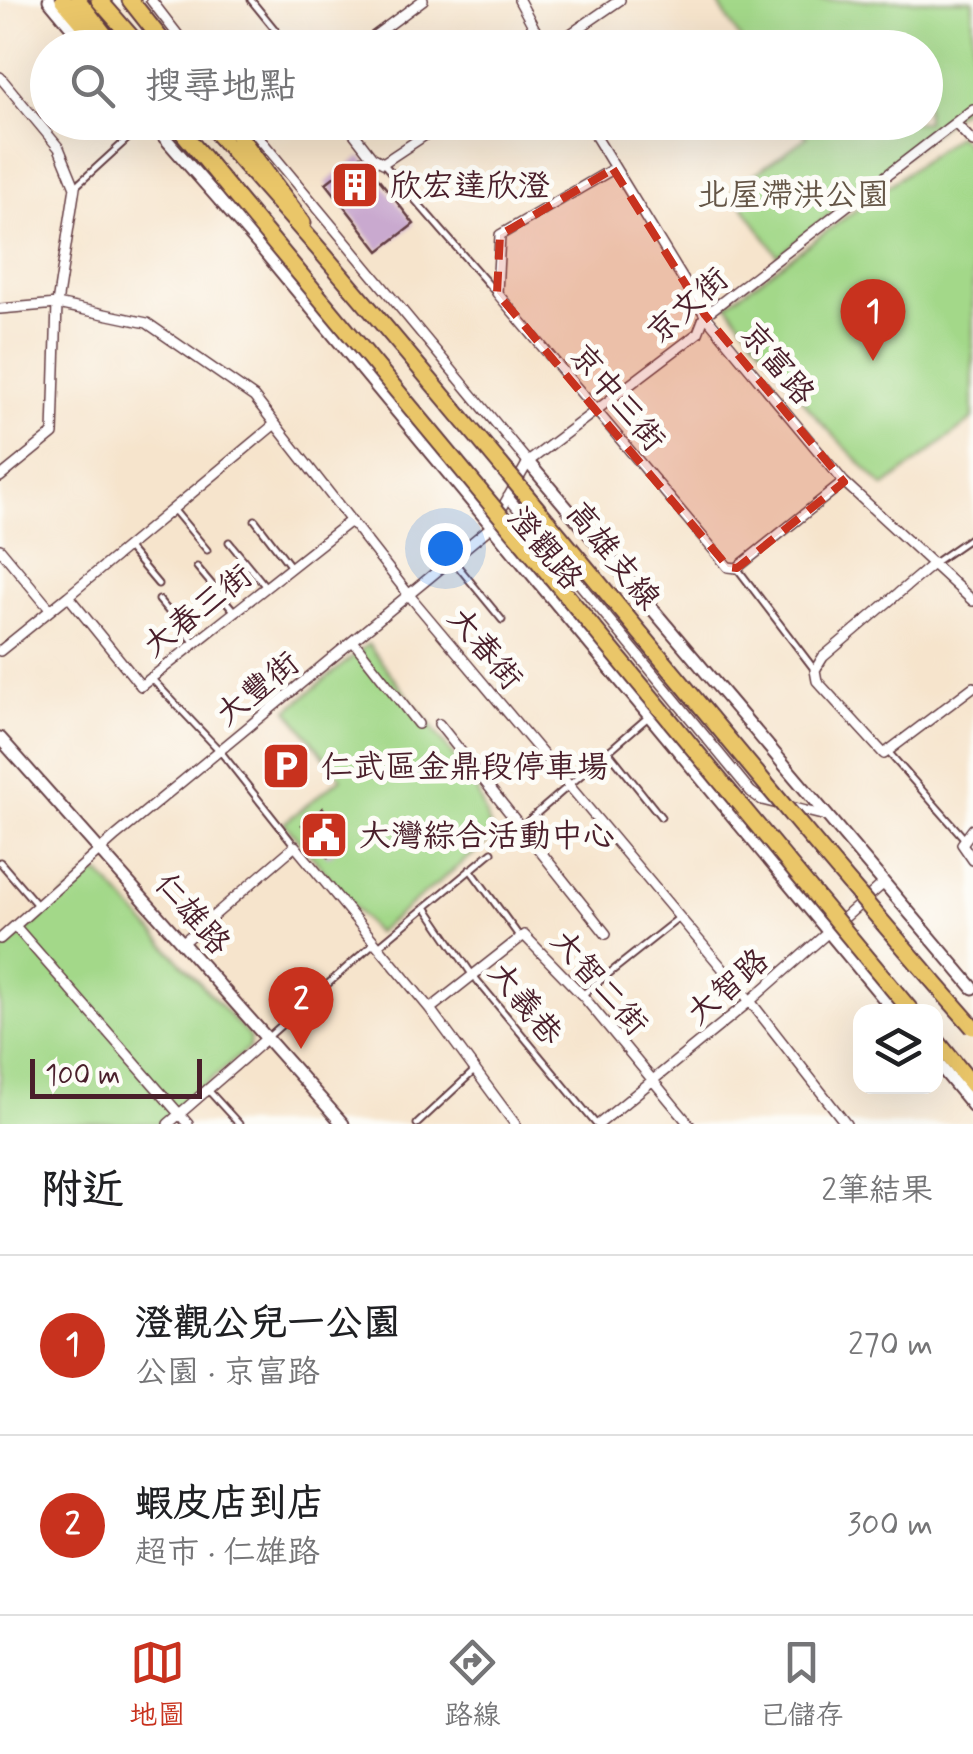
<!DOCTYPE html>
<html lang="zh-TW">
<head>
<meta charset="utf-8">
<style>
  :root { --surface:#fff; --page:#f6f6f6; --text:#202124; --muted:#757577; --line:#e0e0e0; --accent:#c8321e }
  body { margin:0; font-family:Mynerve,"LXGW WenKai TC",sans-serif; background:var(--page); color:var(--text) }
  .controls { position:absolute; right:30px; bottom:30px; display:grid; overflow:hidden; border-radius:20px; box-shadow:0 10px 40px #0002 }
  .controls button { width:90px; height:90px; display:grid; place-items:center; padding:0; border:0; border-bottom:2px solid var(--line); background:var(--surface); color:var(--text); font:50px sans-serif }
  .scale { position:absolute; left:30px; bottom:25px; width:172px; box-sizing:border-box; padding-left:10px; border:5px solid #4a1f2b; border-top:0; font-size:28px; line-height:35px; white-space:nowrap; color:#4a1f2b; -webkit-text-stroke:8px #fdfcf7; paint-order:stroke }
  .you { position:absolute; left:445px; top:548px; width:35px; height:35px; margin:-25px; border:8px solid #fff; border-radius:50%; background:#1a73e8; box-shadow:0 0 0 15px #1a73e833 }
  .badge { display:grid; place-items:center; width:65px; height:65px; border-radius:50%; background:var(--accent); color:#fff; font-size:32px; font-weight:700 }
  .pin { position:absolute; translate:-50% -82px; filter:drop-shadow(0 2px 5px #0008) }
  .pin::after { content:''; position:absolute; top:52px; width:35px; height:30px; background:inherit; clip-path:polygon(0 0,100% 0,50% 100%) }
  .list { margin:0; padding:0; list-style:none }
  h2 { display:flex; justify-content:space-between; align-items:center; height:130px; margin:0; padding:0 40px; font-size:42px }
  h2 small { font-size:32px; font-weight:400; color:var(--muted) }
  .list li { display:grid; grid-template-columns:65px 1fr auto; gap:30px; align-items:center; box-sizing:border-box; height:180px; padding:0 40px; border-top:2px solid var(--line) }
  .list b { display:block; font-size:38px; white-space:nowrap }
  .list p { margin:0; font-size:32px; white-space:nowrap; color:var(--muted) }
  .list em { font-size:32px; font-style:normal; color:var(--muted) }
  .icon { flex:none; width:55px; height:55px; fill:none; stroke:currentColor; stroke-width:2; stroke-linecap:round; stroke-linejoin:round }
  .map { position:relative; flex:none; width:973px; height:1124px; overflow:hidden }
  .search { position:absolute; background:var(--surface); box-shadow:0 10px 40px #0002; left:30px; right:30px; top:30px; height:110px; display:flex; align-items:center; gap:25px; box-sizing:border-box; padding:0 35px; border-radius:55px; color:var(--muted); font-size:38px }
  .sheet { height:490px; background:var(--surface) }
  nav { display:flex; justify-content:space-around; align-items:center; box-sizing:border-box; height:140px; border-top:2px solid var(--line); background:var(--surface); font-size:28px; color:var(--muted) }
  nav a { display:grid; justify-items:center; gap:5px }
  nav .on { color:var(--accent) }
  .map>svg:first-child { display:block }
  .green { fill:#a3d889; stroke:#767c5a; stroke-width:2.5 }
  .building { fill:#c9a9cf }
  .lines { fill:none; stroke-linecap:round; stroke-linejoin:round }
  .service-casing { stroke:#643d43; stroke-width:9 }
  .minor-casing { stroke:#643d43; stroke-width:12 }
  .tertiary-casing { stroke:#643d43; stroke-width:15 }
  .motorway-casing { stroke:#643d43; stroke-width:19 }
  .service { stroke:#fff; stroke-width:5 }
  .minor { stroke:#fff; stroke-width:9 }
  .tertiary { stroke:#fff; stroke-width:11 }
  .motorway { stroke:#eac669; stroke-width:15 }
  .motorway-bridge-casing { stroke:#643d43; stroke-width:19; stroke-linecap:butt }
  .motorway-bridge { stroke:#eac669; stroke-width:15 }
  .marked { fill:#c8321e; fill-opacity:0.2; stroke:#c8321e; stroke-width:8; stroke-dasharray:20 12; stroke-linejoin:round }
  .labels { text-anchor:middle; stroke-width:10; stroke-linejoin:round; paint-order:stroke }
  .poi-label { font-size:32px; fill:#4a1f2b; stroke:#fdfcf7; text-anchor:start }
  .park-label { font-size:32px; fill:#655647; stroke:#fdfcf7 }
  .street-label { font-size:32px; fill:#4a1f2b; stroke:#fdfcf7 }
</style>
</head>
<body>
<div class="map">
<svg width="973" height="1124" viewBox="0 0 973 1124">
  <rect width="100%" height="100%" fill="#fdfcf7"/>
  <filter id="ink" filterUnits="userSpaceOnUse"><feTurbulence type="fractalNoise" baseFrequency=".01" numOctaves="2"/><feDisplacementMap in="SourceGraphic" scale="20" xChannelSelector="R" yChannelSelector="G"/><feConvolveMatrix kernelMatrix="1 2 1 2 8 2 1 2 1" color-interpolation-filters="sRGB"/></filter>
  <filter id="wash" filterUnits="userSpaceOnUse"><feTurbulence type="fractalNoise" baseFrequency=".0048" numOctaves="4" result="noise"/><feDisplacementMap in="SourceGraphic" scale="40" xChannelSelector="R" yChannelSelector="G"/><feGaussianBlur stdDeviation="2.25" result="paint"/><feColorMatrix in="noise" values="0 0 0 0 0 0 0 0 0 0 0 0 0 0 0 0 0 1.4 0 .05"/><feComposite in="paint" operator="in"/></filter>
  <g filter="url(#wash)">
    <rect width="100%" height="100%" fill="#f6e4cc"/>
    <path class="green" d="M716 0H973V101L778 256 732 190 807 137 797 123 926 122V48L745 47Z
      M958 135 973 152V419L884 487 817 418 727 304Z
      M368 644 474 783 494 837 376 933 284 823 341 778 288 710Z
      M90 874 101 875 250 1038 249 1048 158 1124H0V953Z"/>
    <g id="blocks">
      <path class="building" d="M361 156 414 224 379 251 326 183Z
        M323 808 345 843 328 857 302 825Z"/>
    </g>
  </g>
  <g filter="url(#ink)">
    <use href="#blocks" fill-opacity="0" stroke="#643d43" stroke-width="2.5"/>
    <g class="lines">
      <g class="service-casing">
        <path id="service" d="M251 0 290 48
          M383 163 496 293
          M75 187 146 122
          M173 509 207 550
          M255 520 291 567
          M229 542 266 587
          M127 547 158 584
          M452 559 502 620
          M934 563 973 536
          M197 567 235 612
          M737 568 814 669
          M159 600 195 643
          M151 678 220 751 295 846
          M609 752 661 817
          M890 754 963 837
          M521 827 647 718
          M0 862 37 905
          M470 869 519 936
          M426 907 471 973 596 1124
          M380 945 492 852
          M582 995 680 917
          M267 1038 374 943
          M208 1090 239 1124
          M417 1124 474 1071"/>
      </g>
      <g class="minor-casing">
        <path id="minor" d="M151 0 188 48
          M519 0 545 48
          M358 48 423 0
          M550 48 620 0
          M0 77 59 148 75 187 57 304 53 434 0 477
          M246 122 528 462
          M345 122 372 157 383 163 445 122
          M587 122 705 315 844 482 973 601
          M955 123 973 142
          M613 169 500 235 497 293 728 567 737 568 844 482
          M0 309 57 304 147 323 254 397 409 595 750 1001 846 1124
          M275 424 68 596 141 686 350 521
          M508 497 751 792 762 800 826 816
          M0 549 49 608
          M934 563 823 657 815 670 817 681 884 754 973 687
          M353 641 418 724
          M0 651 68 596
          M439 724 606 934
          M973 829 962 844 973 860
          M15 926 188 1124
          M0 939 116 836 492 526 528 462 698 333 705 315 973 109
          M182 943 295 846 430 1009
          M168 1124 267 1038
          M515 1124 430 1009 524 935 582 995 689 1124
          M599 1124 750 1001 884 883"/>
      </g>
      <g class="tertiary-casing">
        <path id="tertiary" d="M49 0 89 48
          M151 122 258 244 895 1012
          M528 462 973 988
          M0 738 343 1124
          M936 1061 973 1106"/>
      </g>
      <g class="motorway-casing">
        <path id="motorway" d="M63 0 104 48
          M78 0 115 48
          M99 0 141 48
          M130 0 168 48
          M207 122 311 240
          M229 122 303 223
          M936 1040 973 1086"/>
      </g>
      <use href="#service" class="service"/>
      <use href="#minor" class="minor"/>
      <use href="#tertiary" class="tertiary"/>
      <use href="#motorway" class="motorway"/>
      <g class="motorway-bridge-casing">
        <path id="motorway-bridge" d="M174 122 912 1012
          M311 240C535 500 747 769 973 1027"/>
      </g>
      <use href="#motorway-bridge" class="motorway-bridge"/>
    </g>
  </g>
  <path class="marked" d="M613 169 705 315 844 482 737 568 728 567 497 293 500 235Z"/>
  <defs>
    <g id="building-square" transform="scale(2.5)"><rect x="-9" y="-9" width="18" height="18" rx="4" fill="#c8321e" stroke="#fdfcf7"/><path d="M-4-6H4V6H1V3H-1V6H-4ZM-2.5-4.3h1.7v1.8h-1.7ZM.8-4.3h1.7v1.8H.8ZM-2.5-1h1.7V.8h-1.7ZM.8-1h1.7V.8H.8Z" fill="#fff"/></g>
    <g id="parking-square" transform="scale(2.5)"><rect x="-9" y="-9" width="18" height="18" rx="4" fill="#c8321e" stroke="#fdfcf7"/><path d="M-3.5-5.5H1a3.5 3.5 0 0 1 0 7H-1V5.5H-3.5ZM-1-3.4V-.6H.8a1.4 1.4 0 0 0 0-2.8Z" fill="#fff"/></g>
    <g id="civic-square" transform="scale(2.5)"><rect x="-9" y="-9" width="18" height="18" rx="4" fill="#c8321e" stroke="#fdfcf7"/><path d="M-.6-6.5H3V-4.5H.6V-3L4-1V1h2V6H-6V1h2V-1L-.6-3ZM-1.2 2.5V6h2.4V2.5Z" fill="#fff"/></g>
  </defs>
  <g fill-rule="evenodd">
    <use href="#building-square" x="355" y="185"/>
    <use href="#parking-square" x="286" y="766"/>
    <use href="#civic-square" x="324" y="835"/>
  </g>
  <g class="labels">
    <g class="poi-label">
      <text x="390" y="196">欣宏達欣澄</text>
      <text x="321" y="777">仁武區金鼎段停車場</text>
      <text x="359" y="846">大灣綜合活動中心</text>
    </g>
    <g class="park-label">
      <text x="793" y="205">北屋滯洪公園</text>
    </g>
    <g class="street-label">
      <text transform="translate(687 305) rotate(-42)" y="11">京文街</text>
      <text transform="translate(778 363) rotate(50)" y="11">京富路</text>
      <text transform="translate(618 397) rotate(50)" y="11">京中三街</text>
      <text transform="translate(546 548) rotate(50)" y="11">澄觀路</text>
      <text transform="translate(614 555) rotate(51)" y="11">高雄支線</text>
      <text transform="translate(197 610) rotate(-38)" y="11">大春三街</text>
      <text transform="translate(486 648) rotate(50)" y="11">大春街</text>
      <text transform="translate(257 688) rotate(-39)" y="11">大豐街</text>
      <text transform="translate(193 913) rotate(49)" y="11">仁雄路</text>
      <text transform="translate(600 982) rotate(49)" y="11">大智二街</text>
      <text transform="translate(727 986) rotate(-41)" y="11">大智路</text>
      <text transform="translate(526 1003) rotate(51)" y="11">大義巷</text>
    </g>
  </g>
</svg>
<div class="controls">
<button><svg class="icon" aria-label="layers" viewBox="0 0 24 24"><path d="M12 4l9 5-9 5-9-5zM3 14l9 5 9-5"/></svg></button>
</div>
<div class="scale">100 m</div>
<div class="you"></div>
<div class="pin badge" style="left:873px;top:361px">1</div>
<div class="pin badge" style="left:301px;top:1049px">2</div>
<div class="search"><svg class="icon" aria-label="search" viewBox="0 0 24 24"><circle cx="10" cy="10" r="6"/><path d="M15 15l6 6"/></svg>搜尋地點</div>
</div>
<section class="sheet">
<h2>附近<small>2筆結果</small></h2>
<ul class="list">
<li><span class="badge">1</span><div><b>澄觀公兒一公園</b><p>公園 · 京富路</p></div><em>270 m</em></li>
<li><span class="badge">2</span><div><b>蝦皮店到店</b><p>超市 · 仁雄路</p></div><em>300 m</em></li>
</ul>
</section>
<nav>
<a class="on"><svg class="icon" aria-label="map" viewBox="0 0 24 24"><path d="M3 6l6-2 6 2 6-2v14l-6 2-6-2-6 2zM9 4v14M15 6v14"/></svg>地圖</a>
<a><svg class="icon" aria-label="directions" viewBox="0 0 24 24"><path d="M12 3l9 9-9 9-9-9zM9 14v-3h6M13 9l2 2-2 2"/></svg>路線</a>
<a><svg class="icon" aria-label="saved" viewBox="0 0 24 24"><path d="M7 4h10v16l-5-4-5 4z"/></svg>已儲存</a>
</nav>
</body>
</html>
